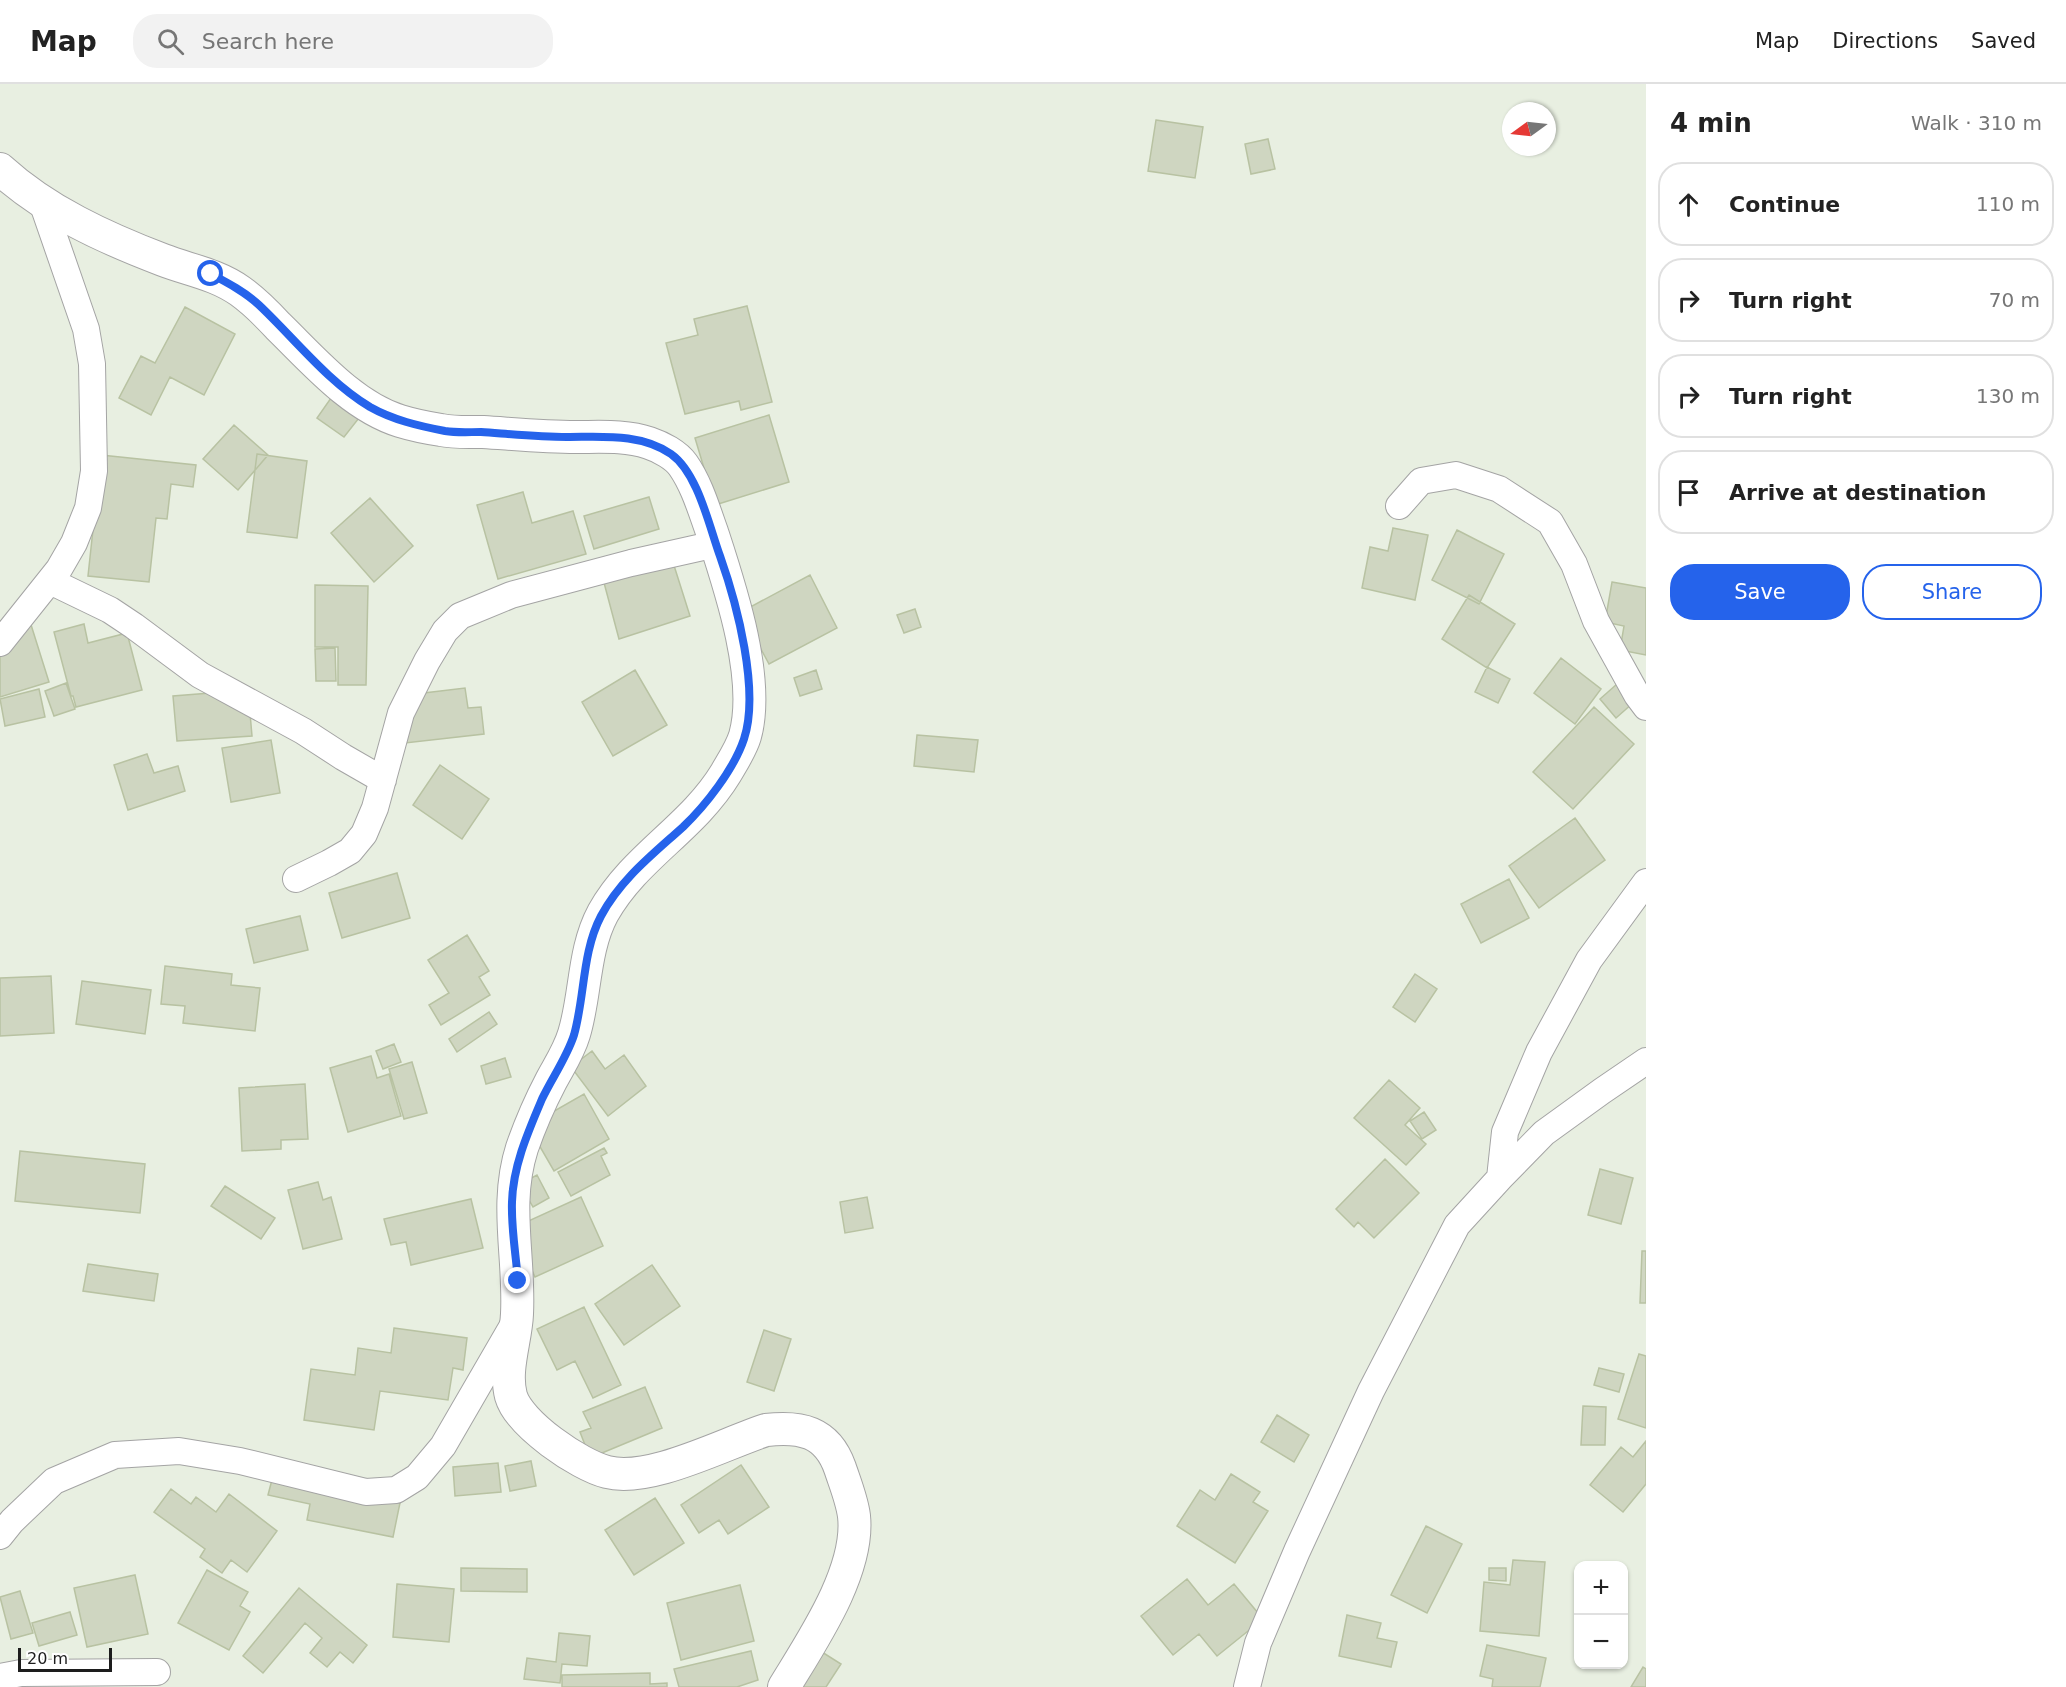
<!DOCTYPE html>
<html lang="en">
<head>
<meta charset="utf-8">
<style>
  :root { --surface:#fff; --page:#f2f2f2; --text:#222; --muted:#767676; --line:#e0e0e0; --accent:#2563eb }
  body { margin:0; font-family:"DejaVu Sans",sans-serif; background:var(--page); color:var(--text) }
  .controls { position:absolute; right:18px; bottom:18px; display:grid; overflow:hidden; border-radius:12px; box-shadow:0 2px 4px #0004 }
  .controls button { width:54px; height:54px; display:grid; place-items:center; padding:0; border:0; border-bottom:2px solid var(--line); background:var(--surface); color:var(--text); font:30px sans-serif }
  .compass { position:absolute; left:1502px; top:18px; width:54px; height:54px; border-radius:50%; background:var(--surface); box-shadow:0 2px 4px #0004; rotate:255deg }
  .scale { position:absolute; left:18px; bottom:15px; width:94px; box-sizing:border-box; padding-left:6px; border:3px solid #1d1d1d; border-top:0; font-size:16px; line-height:21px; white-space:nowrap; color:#1d1d1d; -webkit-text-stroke:4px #fff; paint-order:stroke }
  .stop { position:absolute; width:18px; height:18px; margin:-14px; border:4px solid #2563eb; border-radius:50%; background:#fff }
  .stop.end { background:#2563eb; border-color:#fff; box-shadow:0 2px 6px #0008 }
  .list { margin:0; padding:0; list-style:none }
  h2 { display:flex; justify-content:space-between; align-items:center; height:78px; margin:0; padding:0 24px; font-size:26px }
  h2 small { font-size:20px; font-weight:400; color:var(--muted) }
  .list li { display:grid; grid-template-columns:39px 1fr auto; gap:18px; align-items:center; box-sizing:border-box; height:84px; margin:0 12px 12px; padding:0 12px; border:2px solid var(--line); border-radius:24px }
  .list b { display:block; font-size:22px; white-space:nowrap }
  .list em { font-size:20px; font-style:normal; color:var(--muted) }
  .actions { display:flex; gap:12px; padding:18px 24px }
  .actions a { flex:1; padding:14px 0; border:2px solid var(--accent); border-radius:24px; text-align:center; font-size:21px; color:var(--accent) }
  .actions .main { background:var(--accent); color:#fff }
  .icon { flex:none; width:33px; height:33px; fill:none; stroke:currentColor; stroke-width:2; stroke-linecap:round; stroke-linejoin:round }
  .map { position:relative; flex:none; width:1646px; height:1603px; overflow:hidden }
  header { display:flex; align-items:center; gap:36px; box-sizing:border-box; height:84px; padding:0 30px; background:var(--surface); border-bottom:2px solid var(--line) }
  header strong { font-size:28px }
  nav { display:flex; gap:33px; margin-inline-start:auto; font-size:21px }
  .search { width:420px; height:54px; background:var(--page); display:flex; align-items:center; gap:15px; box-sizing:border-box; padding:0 21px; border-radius:24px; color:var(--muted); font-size:22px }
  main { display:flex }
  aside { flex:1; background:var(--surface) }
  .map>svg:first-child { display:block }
  .building { fill:#cfd6c1; stroke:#b8c2a2; stroke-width:1.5 }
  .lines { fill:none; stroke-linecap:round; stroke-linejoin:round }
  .minor-casing { stroke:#a4a4a4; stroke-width:28 }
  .tertiary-casing { stroke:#a4a4a4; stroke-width:34 }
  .minor { stroke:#fff; stroke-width:26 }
  .tertiary { stroke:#fff; stroke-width:32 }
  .route { stroke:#2563eb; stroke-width:8 }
</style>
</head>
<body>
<header>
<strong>Map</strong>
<div class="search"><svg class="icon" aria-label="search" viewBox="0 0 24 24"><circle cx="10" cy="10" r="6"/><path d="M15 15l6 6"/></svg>Search here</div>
<nav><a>Map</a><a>Directions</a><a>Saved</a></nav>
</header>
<main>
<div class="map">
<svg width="1646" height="1603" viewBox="0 0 1646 1603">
  <rect width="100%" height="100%" fill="#e8efe1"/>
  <path class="building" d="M1156 36 1203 43 1195 94 1148 87Z
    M1268 55 1275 85 1251 90 1245 60Z
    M747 222 772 318 741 326 739 317 685 330 666 259 698 251 694 235Z
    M185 223 235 250 204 311 170 293 151 331 119 314 141 272 155 279Z
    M331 314 359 334 344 353 317 334Z
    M769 331 789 398 715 421 695 354Z
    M234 341 268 371 238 406 203 375Z
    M257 370 307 377 297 454 247 448Z
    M101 371 196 381 193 403 171 400 167 435 156 434 149 498 88 492Z
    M523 408 532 439 573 427 586 470 498 495 477 421Z
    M649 413 659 445 594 465 584 432Z
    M370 414 413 462 374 498 331 449Z
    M1393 444 1428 451 1415 516 1362 504 1370 463 1388 467Z
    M1457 446 1504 470 1479 520 1432 496Z
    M671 472 690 532 619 555 603 495Z
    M810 491 837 544 769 580 741 528Z
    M1612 498 1646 504V571L1620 566 1624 542 1605 538Z
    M315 501 368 502 366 601H338V563H315Z
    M1469 511 1515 540 1487 584 1442 555Z
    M915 525 921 543 904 549 897 531Z
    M27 528 49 598 0 613V537Z
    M84 540 88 559 127 549 142 606 76 623 73 612H71L54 548Z
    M335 564 336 597H316L315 565Z
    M1561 574 1601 605 1575 640 1534 609Z
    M1487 583 1510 595 1498 619 1475 608Z
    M635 586 667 641 613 672 582 618Z
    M816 586 822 605 800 612 794 594Z
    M66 599 75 625 54 632 45 607Z
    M1617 600 1633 619 1616 634 1600 615Z
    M465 604 468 624 481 623 484 650 405 659 399 612Z
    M39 605 45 633 5 642 0 615Z
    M248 606 252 652 177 657 173 612Z
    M1594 623 1634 660 1573 725 1533 688Z
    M917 651 978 656 974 688 914 682Z
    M271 656 280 709 231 718 222 664Z
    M147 670 154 689 178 682 185 707 128 726 114 681Z
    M440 681 489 715 462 755 413 721Z
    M1575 734 1605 776 1539 824 1509 782Z
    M397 789 410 834 342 854 329 809Z
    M1509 795 1529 834 1481 859 1461 820Z
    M300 832 308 866 254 879 246 845Z
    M467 851 489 887 479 893 490 911 441 941 429 921 449 909 428 876Z
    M165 882 232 890 231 901 260 904 255 947 183 939 185 922 161 920Z
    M1415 890 1437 905 1415 938 1393 923Z
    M51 892 54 949 0 952V894Z
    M82 897 151 906 145 950 76 940Z
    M489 928 497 940 457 968 449 955Z
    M394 960 401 978 383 985 376 967Z
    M592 967 605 985 624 971 646 1002 608 1032 571 983Z
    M371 972 377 994 389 990 401 1032 348 1048 330 984Z
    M505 974 511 993 486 1000 481 982Z
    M412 978 427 1029 404 1035 389 985Z
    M1389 996 1420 1024 1405 1041 1426 1060 1406 1081 1354 1034Z
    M305 1000 308 1055 281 1056V1065L242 1067 239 1004Z
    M584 1010 609 1055 554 1087 528 1042Z
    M1424 1028 1436 1046 1422 1055 1410 1037Z
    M604 1064 607 1069 601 1072 610 1091 571 1112 558 1088Z
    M20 1067 145 1080 140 1129 15 1117Z
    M1385 1075 1419 1109 1374 1154 1358 1138 1354 1143 1336 1125Z
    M1600 1085 1633 1094 1621 1140 1588 1131Z
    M537 1091 549 1114 533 1123 520 1100Z
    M318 1098 323 1116 331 1113 342 1155 303 1165 288 1106Z
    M225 1102 275 1134 261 1155 211 1122Z
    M581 1113 603 1162 535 1193 513 1144Z
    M867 1113 873 1144 845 1149 840 1118Z
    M471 1115 483 1164 411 1181 406 1158 391 1161 384 1135Z
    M1642 1167H1646V1219H1640Z
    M88 1180 158 1190 154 1217 83 1207Z
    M652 1181 680 1222 624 1261 595 1220Z
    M584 1223 621 1301 593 1314 575 1277 557 1286 537 1245Z
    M394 1244 467 1254 463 1286 453 1284 448 1316 380 1307 374 1346 304 1336 311 1285 355 1291 358 1264 391 1269Z
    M764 1246 791 1255 774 1307 747 1298Z
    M1639 1270 1646 1272V1344L1618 1335Z
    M1599 1284 1624 1290 1619 1308 1594 1301Z
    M645 1303 662 1344 590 1374 580 1348 591 1344 583 1328Z
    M1583 1322 1606 1323 1605 1361H1581Z
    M1277 1331 1309 1351 1294 1378 1261 1358Z
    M1646 1357V1400L1623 1428 1590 1401 1621 1363 1633 1373Z
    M531 1377 536 1402 510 1407 505 1382Z
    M498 1379 501 1408 455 1412 453 1383Z
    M741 1381 769 1423 728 1450 719 1436 699 1449 681 1421Z
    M274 1388 401 1414 393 1453 307 1436 310 1420 268 1411Z
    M1231 1390 1260 1408 1253 1418 1268 1427 1235 1479 1177 1442 1200 1406 1215 1416Z
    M171 1405 191 1420 196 1413 216 1428 229 1410 277 1447 247 1488 231 1476 222 1489 200 1473 205 1465 154 1428Z
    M655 1414 684 1459 634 1491 605 1446Z
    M1426 1442 1462 1460 1427 1529 1391 1511Z
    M1513 1476 1545 1478 1539 1552 1480 1547 1484 1498 1510 1501Z
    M461 1484 527 1485V1508L461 1507Z
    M1489 1484H1506V1497L1489 1496Z
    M207 1486 248 1508 240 1522 250 1528 229 1566 178 1539Z
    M135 1491 148 1550 87 1563 74 1504Z
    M1187 1495 1208 1521 1234 1500 1263 1535 1217 1572 1199 1550 1173 1571 1141 1532Z
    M397 1500 454 1505 449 1558 393 1553Z
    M740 1501 754 1557 681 1576 667 1519Z
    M299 1504 367 1561 353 1579 340 1568 327 1583 310 1569 322 1554 305 1539 263 1589 243 1572Z
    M20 1507 33 1549 11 1555 0 1513Z
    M70 1528 77 1551 39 1562 32 1539Z
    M1347 1531 1381 1539 1377 1554 1397 1558 1391 1583 1339 1572Z
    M559 1549 590 1552 587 1582 562 1580 560 1599 524 1595 527 1574 556 1578Z
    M1487 1561 1546 1574 1540 1603H1492L1493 1595 1480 1592Z
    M814 1563 841 1580 826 1603H788Z
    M751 1567 758 1596 737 1603H679L674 1585Z
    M1643 1583 1646 1585V1603H1631Z
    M650 1589V1600L667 1599V1603H562V1591Z"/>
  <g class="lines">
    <g class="minor-casing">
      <path id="minor" d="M1399 422 1421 397 1456 391 1499 405 1550 438 1574 480 1596 537 1637 611 1646 623
        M50 497 110 526 134 542 200 591 303 647 343 673 383 696
        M0 559 59 485 74 459 88 424 94 387 92 280 86 245 42 118
        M296 795 329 779 350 767 364 750 375 724 401 629 427 577 445 547 460 532 511 511 631 479 716 460
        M1500 1094 1505 1048 1539 968 1589 876 1646 798
        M0 1452 12 1437 54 1397 115 1371 179 1367 240 1377 366 1408 396 1406 417 1393 443 1362 512 1243
        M0 1593 21 1589 157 1588
        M1247 1603 1258 1559 1297 1467 1371 1307 1457 1141 1500 1094 1544 1049 1602 1007 1646 977"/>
    </g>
    <g class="tertiary-casing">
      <path id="tertiary" d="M0 85C46 127 105 154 163 176 189 186 216 190 240 207 254 217 266 229 278 242 313 276 352 322 400 337 413 341 428 344 441 346 455 349 469 348 483 348 514 350 545 353 576 353 600 353 626 351 649 359 661 363 676 371 683 381 697 401 704 426 712 448 730 503 761 595 745 652 741 665 733 677 726 689 692 745 635 772 603 829 583 866 586 911 574 950 569 967 559 982 551 997 540 1018 530 1041 522 1064 504 1120 520 1173 517 1230 516 1256 504 1286 511 1312 519 1340 579 1381 607 1388 650 1399 723 1360 766 1346 800 1342 827 1347 840 1384 845 1399 852 1416 854 1432 860 1487 812 1557 784 1603"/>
    </g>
    <use href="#minor" class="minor"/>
    <use href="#tertiary" class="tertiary"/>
  </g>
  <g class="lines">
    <path class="route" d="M211 190C228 199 245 208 259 221 295 255 327 297 370 323 393 336 419 342 445 347 457 349 469 348 481 348 509 350 538 353 567 353 602 353 641 349 671 370 698 389 709 442 720 472 737 520 760 607 744 655 734 685 706 721 683 743 652 771 621 795 601 832 582 868 585 912 574 951 567 973 552 994 542 1015 528 1048 513 1082 512 1118 511 1144 516 1171 518 1197"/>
  </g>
</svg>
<div class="controls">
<button>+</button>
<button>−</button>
</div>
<svg class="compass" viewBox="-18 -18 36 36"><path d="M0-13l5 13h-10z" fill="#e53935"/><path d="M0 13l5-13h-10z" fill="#767676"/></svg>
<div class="scale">20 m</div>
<div class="stop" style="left:211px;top:190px"></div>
<div class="stop end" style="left:518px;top:1197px"></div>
</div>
<aside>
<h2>4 min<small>Walk · 310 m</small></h2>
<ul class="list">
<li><svg class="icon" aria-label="ahead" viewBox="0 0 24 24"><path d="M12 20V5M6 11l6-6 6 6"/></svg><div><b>Continue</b></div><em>110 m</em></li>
<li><svg class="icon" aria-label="right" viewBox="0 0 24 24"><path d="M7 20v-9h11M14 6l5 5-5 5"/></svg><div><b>Turn right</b></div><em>70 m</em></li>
<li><svg class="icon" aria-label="right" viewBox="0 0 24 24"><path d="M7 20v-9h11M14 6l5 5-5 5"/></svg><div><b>Turn right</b></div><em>130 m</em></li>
<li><svg class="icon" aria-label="arrive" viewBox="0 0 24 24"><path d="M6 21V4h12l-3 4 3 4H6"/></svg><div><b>Arrive at destination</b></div></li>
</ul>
<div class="actions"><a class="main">Save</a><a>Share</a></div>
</aside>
</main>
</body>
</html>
